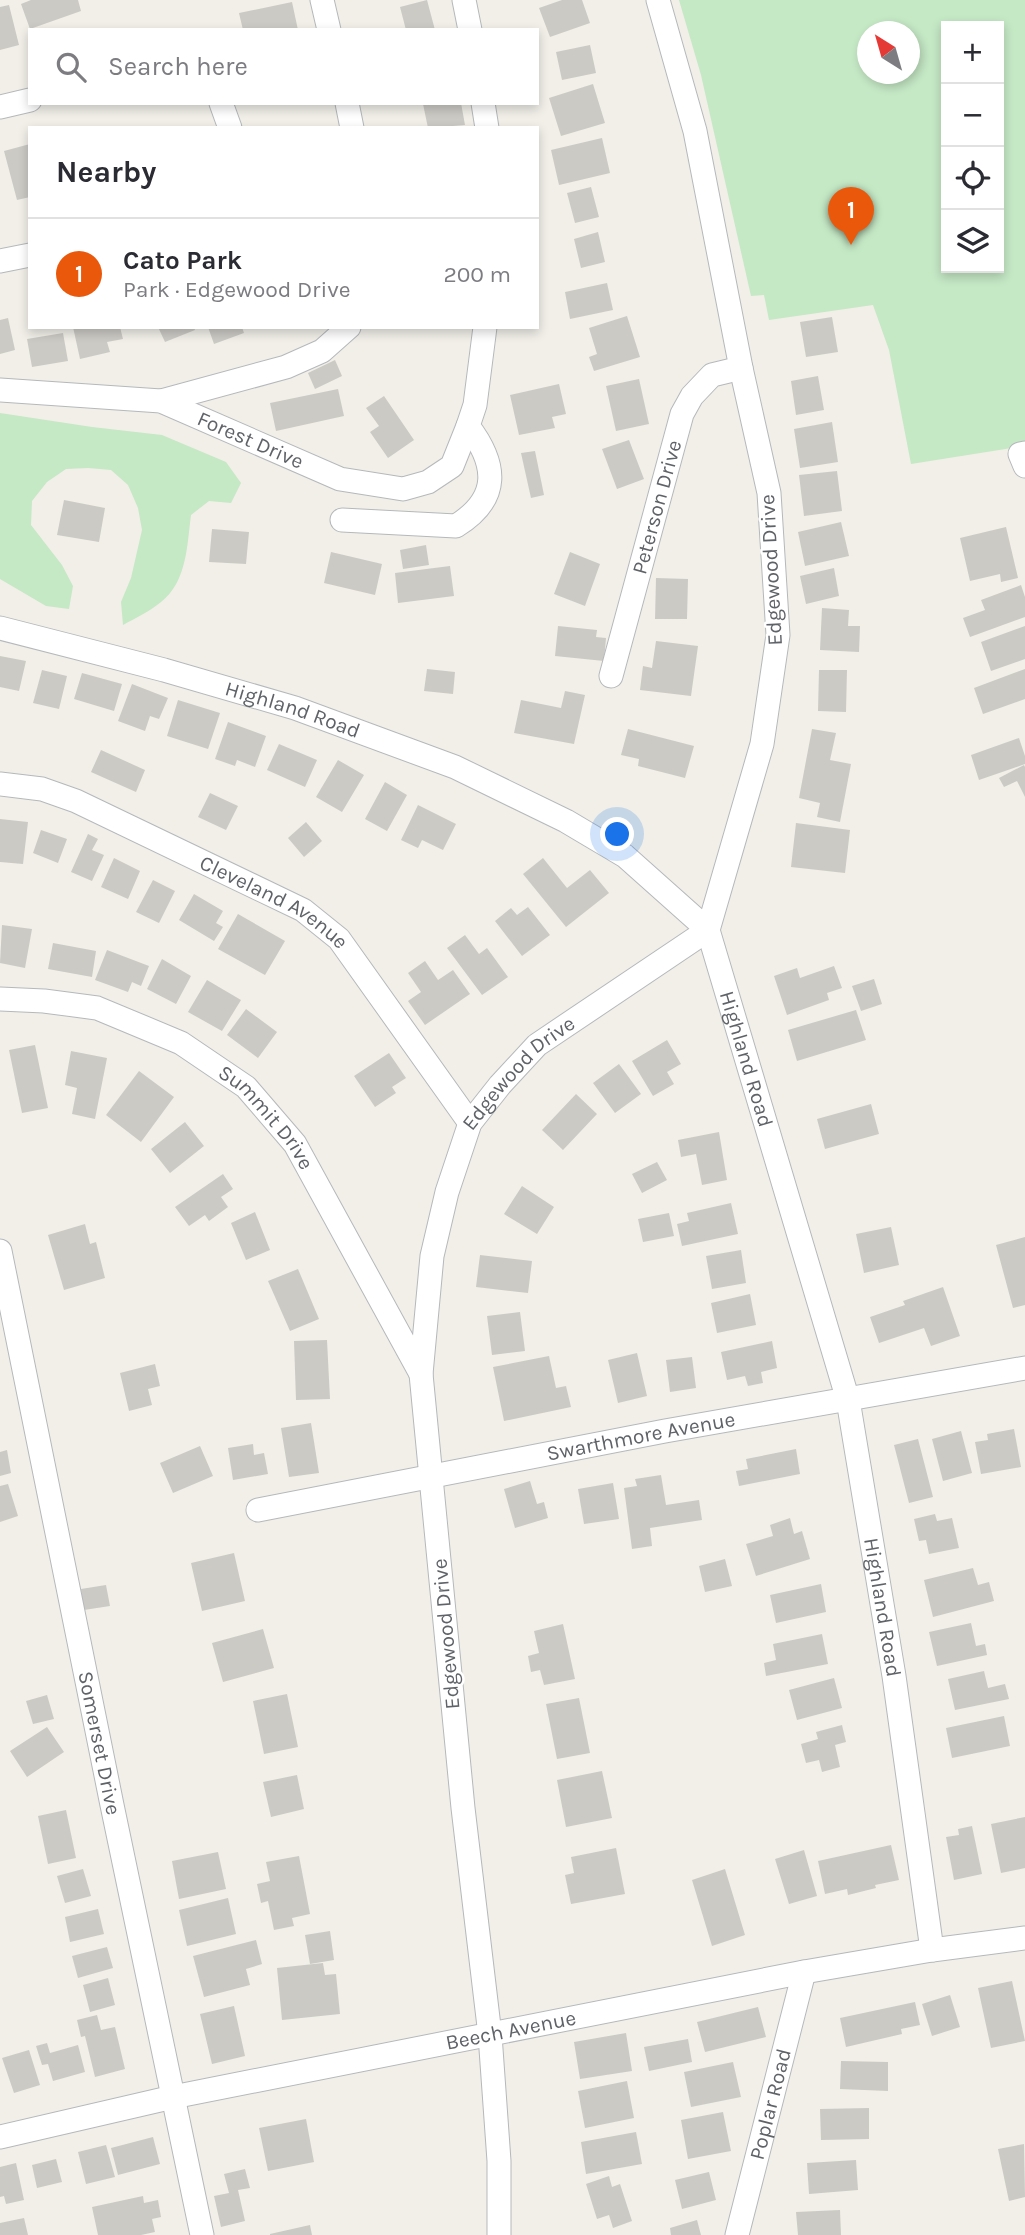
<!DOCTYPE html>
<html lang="en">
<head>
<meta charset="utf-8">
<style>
  :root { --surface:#fff; --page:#f7f7f7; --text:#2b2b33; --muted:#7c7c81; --line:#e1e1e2; --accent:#ea580c }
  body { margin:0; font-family:Karla,sans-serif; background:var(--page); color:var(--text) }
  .controls { position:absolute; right:21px; top:21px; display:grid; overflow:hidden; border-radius:0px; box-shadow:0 4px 10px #0003 }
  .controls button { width:63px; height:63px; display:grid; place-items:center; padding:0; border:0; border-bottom:2px solid var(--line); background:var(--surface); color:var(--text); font:35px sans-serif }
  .compass { position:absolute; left:857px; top:21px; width:63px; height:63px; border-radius:50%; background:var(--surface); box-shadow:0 4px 10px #0003; rotate:323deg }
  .you { position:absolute; left:618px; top:835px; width:24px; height:24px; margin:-18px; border:5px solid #fff; border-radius:50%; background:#1a73e8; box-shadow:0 0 0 10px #1a73e833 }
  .badge { display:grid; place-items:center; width:46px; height:46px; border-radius:50%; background:var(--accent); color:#fff; font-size:23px; font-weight:700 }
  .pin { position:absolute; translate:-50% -58px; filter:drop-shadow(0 2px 4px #0008) }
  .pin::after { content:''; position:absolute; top:37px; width:24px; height:21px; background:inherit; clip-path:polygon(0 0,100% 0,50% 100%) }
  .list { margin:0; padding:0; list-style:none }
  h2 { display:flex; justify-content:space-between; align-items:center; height:91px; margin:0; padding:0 28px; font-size:30px }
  h2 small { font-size:23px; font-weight:400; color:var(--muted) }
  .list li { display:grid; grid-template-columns:46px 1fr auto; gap:21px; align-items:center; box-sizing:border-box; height:112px; padding:0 28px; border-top:2px solid var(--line) }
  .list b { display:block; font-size:26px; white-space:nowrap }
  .list p { margin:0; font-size:23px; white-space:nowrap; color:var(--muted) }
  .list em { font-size:23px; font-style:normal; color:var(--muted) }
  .icon { flex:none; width:38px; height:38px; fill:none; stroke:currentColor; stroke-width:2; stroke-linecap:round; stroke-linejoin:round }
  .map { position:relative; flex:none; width:1025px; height:2235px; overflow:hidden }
  .search { position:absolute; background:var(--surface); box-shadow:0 4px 10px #0003; left:28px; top:28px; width:511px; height:77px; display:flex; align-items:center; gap:18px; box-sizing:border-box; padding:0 24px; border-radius:0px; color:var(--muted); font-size:26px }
  .panel { position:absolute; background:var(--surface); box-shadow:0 4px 10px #0003; left:28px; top:126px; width:511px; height:203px; border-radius:0px }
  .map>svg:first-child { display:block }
  .green { fill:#c5e8c5; fill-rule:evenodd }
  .building { fill:#cccac5 }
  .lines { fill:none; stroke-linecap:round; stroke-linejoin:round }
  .minor-casing { stroke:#b5b8bc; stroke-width:25 }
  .minor { stroke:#fff; stroke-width:23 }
  .labels { text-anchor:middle; stroke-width:5; stroke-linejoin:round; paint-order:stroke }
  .street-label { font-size:21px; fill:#5f6368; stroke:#fff }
</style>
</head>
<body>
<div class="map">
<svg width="1025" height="2235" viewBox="0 0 1025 2235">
  <rect width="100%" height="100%" fill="#f1efe8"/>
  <path class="green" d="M679 0H1025V446L911 464 889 350 873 305 769 320 764 295 751 296 701 75ZM946 26H999V268H946ZM867 32H909V74H867Z
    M0 413 92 427 162 435 226 462 241 483 231 503 209 501 191 515C187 545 187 582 161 602 150 611 136 618 123 625L121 602 131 578 142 530 138 508 128 485 111 470 88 468 66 469 47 482 32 501 31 525 62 565 73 586 69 609 46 606 0 579Z"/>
  <path class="building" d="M31 0H78L81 11 30 29 21 4Z
    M427 0 435 30H406L400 7Z
    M562 0H582L590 23 550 37 539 8Z
    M292 2 298 30H243L239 13Z
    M9 5 19 45 0 50V7Z
    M590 45 596 73 562 80 556 52Z
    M593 84 605 123 561 136 549 98Z
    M425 103H461L465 125 428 128 423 104Z
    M602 138 610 173 559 185 551 150Z
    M30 144V197L17 200 4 151Z
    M591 187 599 217 575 223 567 193Z
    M598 232 605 262 581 268 574 239Z
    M607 283 613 310 570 319 565 292Z
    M627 316 640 357 594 371 589 357 597 354 589 328Z
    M832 317 838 352 806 357 800 322Z
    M8 318 15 350 0 354V320Z
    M73 327H120L123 339 107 342 110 352 80 359Z
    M158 327H194L195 330 165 342Z
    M208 327H242L244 333 214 344Z
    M63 333 68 361 32 367 27 339Z
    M335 360 342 376 315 389 308 373Z
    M818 376 824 410 796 415 791 381Z
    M639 379 649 424 616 431 606 386Z
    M559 384 566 414 552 417 555 428 519 435 510 395Z
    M338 389 344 416 276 431 270 403Z
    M384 396 414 440 388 458 370 432 379 426 366 408Z
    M832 422 838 462 800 468 794 429Z
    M629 440 644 479 617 489 602 449Z
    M535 451 544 495 531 498 521 453Z
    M837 471 842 511 804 516 799 475Z
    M64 500 105 508 99 542 57 535Z
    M841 522 849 556 805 566 798 532Z
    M1006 527 1018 578 1001 582 1000 574 970 581 960 538Z
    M212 529 249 532 246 564 209 562Z
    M426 545 429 565 403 569 400 550Z
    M331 552 382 564 375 595 324 583Z
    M570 552 600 564 585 606 554 594Z
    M450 566 454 596 398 603 395 573Z
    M834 568 839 596 806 604 800 576Z
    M656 578 688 579 687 619H655Z
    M1021 585 1025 597V617L970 637 963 618 985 610 981 600Z
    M822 608 849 610 848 626H860L859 652 820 650Z
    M558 626 597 630 596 637 606 638 604 661 555 656Z
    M1025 626V659L991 671 981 642Z
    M656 641 698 646 691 696 640 690 643 666 652 668Z
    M0 656 26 661 19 691 0 687Z
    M427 669 455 672 453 694 424 691Z
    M1025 669V699L983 714 974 688Z
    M42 670 67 676 59 709 33 703Z
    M819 670H847L846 712 818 711Z
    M82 673 122 684 114 711 74 699Z
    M132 684 168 698 159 719 150 716 145 731 118 721Z
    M565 691 585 695 574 744 514 733 521 700 561 708Z
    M178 700 220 713 208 749 167 736Z
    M228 722 266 736 255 767 237 760 235 766 215 759Z
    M628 729 694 746 685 778 638 766 639 759 621 755Z
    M812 729 836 733 830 760 851 764 840 822 817 817 820 803 799 798Z
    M1019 738 1025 756V764L979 780 971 755Z
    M279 744 317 760 305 787 267 770Z
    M101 750 145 770 136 792 91 772Z
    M338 760 364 775 342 812 316 797Z
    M1024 765 1025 767V797L1017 781 1004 787 999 778Z
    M385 782 407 795 387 831 365 819Z
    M210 793 238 806 226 830 198 817Z
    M418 805 456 824 443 850 422 840 418 848 401 840Z
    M0 819 28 822 23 864 0 862Z
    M306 822 322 841 304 857 288 838Z
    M796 823 850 830 845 873 791 867Z
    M41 830 67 839 58 863 33 853Z
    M88 834 98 839 92 850 104 855 92 881 71 872Z
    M114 858 140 871 128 899 101 887Z
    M543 858 567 888 590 870 609 893 566 927 523 874Z
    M153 880 175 891 159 923 136 912Z
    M194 894 223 911 216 923 223 927 214 941 179 920Z
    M528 907 550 935 522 956 495 921 511 908 517 915Z
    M238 914 285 941 265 975 218 949Z
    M2 925 32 929 25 968 0 963Z
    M465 935 479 954 487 948 508 977 482 995 447 948Z
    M53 943 96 951 92 977 48 969Z
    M107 950 149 966 141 986 132 982 128 992 95 980Z
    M162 959 191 976 176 1004 147 989Z
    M425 961 438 980 453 970 470 994 425 1025 408 1001 421 992 408 973Z
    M834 966 842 988 827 993 829 1000 787 1015 774 976 797 968 800 978Z
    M874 979 882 1004 861 1011 852 986Z
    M207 980 241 1000 222 1031 188 1012Z
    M246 1009 277 1032 258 1058 227 1035Z
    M856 1010 866 1040 797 1061 788 1030Z
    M667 1040 681 1064 667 1072 674 1084 653 1096 632 1061Z
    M35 1045 48 1108 22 1113 9 1050Z
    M71 1051 107 1058 95 1119 72 1114 77 1088 65 1085Z
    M389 1053 406 1078 392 1087 396 1093 375 1107 354 1076Z
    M619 1064 641 1094 615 1113 593 1083Z
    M139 1071 174 1097 141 1142 106 1115Z
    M576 1094 597 1114 563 1150 542 1130Z
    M871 1104 879 1134 825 1149 817 1119Z
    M185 1122 204 1146 170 1173 151 1149Z
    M719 1132 727 1180 702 1185 696 1154 681 1157 678 1140Z
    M657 1162 667 1180 642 1193 632 1174Z
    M223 1174 233 1189 221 1197 228 1207 209 1221 205 1215 189 1226 175 1207Z
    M522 1186 554 1207 537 1234 504 1214Z
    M731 1203 738 1234 682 1246 677 1224 689 1221 687 1213Z
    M255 1212 270 1250 246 1260 231 1223Z
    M669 1213 674 1236 643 1242 638 1219Z
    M85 1224 90 1244 96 1242 105 1278 64 1290 48 1235Z
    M891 1227 899 1265 864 1273 856 1234Z
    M1025 1237V1305L1013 1308 996 1245Z
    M741 1250 746 1283 712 1289 706 1256Z
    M480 1255 532 1261 528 1293 476 1287Z
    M298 1269 319 1319 290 1331 268 1281Z
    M943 1287 960 1336 931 1346 924 1328 879 1343 870 1317 905 1305 903 1301Z
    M750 1294 756 1325 717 1333 711 1303Z
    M520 1312 525 1351 492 1355 487 1316Z
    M327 1340 330 1399 296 1400 294 1341Z
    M772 1341 777 1368 761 1372 763 1383 748 1386 745 1376 727 1380 721 1352Z
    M637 1353 647 1396 618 1403 608 1360Z
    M549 1356 556 1388 566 1386 571 1407 504 1421 493 1367Z
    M692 1357 696 1388 670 1392 666 1360Z
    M155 1364 160 1386 148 1389 152 1405 129 1411 120 1373Z
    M311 1423 319 1473 289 1477 281 1428Z
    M1014 1429 1021 1467 981 1474 975 1442 988 1440 987 1434Z
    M961 1431 972 1473 943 1481 932 1439Z
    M918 1439 933 1497 909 1503 894 1445Z
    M253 1444 254 1455 264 1453 268 1474 233 1480 228 1448Z
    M200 1446 213 1476 173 1493 160 1463Z
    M796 1449 800 1474 739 1486 736 1471 748 1469 746 1459Z
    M7 1450 11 1473 0 1476V1452Z
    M661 1475 666 1505 699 1500 702 1520 650 1528 652 1546 632 1549 624 1488 637 1486 635 1479Z
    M530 1481 537 1504 544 1502 548 1518 515 1528 504 1489Z
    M613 1483 619 1519 584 1524 578 1489Z
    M8 1484 18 1516 0 1522V1486Z
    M935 1514 937 1521 952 1518 959 1548 929 1554 926 1540 919 1541 914 1519Z
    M790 1518 794 1534 802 1531 810 1559 756 1576 746 1544 773 1536 770 1525Z
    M234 1553 245 1601 202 1611 191 1563Z
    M725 1559 732 1586 705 1592 699 1566Z
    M973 1568 978 1585 989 1582 994 1601 933 1617 924 1580Z
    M821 1584 826 1612 776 1623 770 1595Z
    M106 1585 110 1606 84 1610 81 1589Z
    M971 1623 976 1646 985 1644 987 1655 937 1666 929 1632Z
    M563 1624 575 1679 544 1685 540 1670 531 1672 528 1656 539 1653 534 1631Z
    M263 1629 274 1668 223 1682 212 1643Z
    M822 1634 828 1664 766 1676 764 1663 776 1660 773 1644Z
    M984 1671 988 1688 1005 1684 1009 1699 955 1710 948 1679Z
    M834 1678 842 1708 797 1720 789 1690Z
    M287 1694 298 1747 264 1754 253 1701Z
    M47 1695 54 1719 33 1724 26 1701Z
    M579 1698 590 1753 557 1759 546 1704Z
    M1004 1716 1010 1746 952 1758 946 1728Z
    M842 1725 846 1742 835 1745 840 1767 822 1772 819 1760 806 1763 801 1744 818 1739 816 1732Z
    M47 1727 64 1752 27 1777 10 1751Z
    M602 1771 612 1818 566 1827 557 1780Z
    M297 1775 304 1809 271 1817 263 1782Z
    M66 1810 76 1858 48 1864 38 1816Z
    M1025 1817V1868L1001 1873 991 1824Z
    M972 1826 982 1874 954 1880 946 1837 959 1835 958 1829Z
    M891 1845 899 1880 875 1885 876 1888 848 1895 847 1889 825 1894 818 1861Z
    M616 1848 625 1894 571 1904 565 1875 574 1873 571 1857Z
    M804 1850 817 1896 789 1904 775 1859Z
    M218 1852 226 1889 179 1899 172 1861Z
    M299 1856 310 1914 292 1918 294 1926 274 1930 268 1901 261 1903 257 1884 270 1881 266 1862Z
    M83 1869 91 1896 65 1903 57 1876Z
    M725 1869 745 1935 712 1946 692 1880Z
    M228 1898 236 1934 187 1946 179 1910Z
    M98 1909 104 1934 70 1942 65 1917Z
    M330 1931 334 1960 310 1964 305 1935Z
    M256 1940 262 1964 246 1969 250 1985 204 1997 193 1956Z
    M107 1947 113 1968 78 1978 72 1956Z
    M323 1963 325 1975 336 1974 340 2014 282 2020 277 1968Z
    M108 1978 115 2005 90 2012 83 1985Z
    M1012 1981 1025 2041 991 2048 978 1988Z
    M950 1995 960 2027 932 2036 922 2004Z
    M915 2002 920 2025 901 2029 902 2034 846 2047 840 2018Z
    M234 2006 245 2056 212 2064 200 2014Z
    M758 2007 766 2037 705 2052 697 2022Z
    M97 2015 101 2030 115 2027 125 2069 95 2077 85 2036 81 2037 77 2020Z
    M626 2033 632 2071 580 2079 574 2042Z
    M688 2039 692 2062 649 2071 644 2047Z
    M47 2043 50 2053 78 2045 85 2072 53 2081 48 2064 42 2065 36 2046Z
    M29 2050 40 2085 14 2093 2 2058Z
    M841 2061 888 2062V2091L840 2089Z
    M733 2062 741 2097 691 2107 684 2072Z
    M627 2081 634 2118 585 2128 578 2091Z
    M869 2108V2139L821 2140 820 2109Z
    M723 2112 731 2151 688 2159 681 2120Z
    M306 2119 314 2162 268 2171 259 2128Z
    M636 2132 642 2164 586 2174 581 2142Z
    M153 2137 160 2164 118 2175 111 2148Z
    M1024 2144 1025 2197 1009 2201 998 2149Z
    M106 2145 115 2177 86 2184 78 2152Z
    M56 2159 62 2182 37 2188 32 2165Z
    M856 2160 858 2190 809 2194 807 2163Z
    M16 2163 24 2200 6 2204 4 2196 0 2197V2167Z
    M245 2169 250 2188 238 2190 245 2221 221 2227 214 2196 229 2193 224 2174Z
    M709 2172 716 2200 682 2209 675 2180Z
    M609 2176 612 2187 620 2184 632 2221 613 2228 609 2215 597 2219 586 2184Z
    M143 2196 144 2203 158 2200 161 2217 152 2219 155 2232 141 2235H98L92 2207Z
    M840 2210 841 2235H798L796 2212Z
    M24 2218 28 2235H0V2223Z
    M697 2220 701 2235H671L670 2228Z
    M310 2225 312 2235H270V2234Z"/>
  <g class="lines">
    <g class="minor-casing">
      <g id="minor">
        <path d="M322 0 329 30"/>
        <path d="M464 0 470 30"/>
        <path d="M221 103 230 128"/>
        <path d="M347 103 352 128"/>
        <path d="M483 103 487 128"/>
        <path d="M0 107 30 100"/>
        <path d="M0 261 30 255"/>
        <path id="s1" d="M0 390 161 401 340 479 403 489 428 482 452 466 468 426"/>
        <path d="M161 401 286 367 322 351 349 327"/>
        <path d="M1025 453 1020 454 1025 466"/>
        <path d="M342 520 456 526C501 498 497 464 468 426L475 405 485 327"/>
        <path id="s2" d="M0 628 164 670 295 708 455 767 566 821 625 856 708 930 848 1400 894 1676 932 1950"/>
        <path id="s3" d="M611 676 682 414 692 396 712 375 741 368"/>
        <path id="s4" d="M0 784 42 789 76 801 303 910 339 939 470 1123"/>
        <path id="s5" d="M0 999 44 1001 97 1008 181 1043 246 1087 295 1144 421 1374"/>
        <path id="s6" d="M0 1251 112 1805 202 2235"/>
        <path id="s7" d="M258 1510 665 1431 1025 1368"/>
        <path id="s8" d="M0 2137 173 2097 804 1972 932 1950 1025 1938"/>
        <path id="s9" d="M499 2235V2161L490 2035 463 1808 421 1374 432 1256 447 1192 470 1123 500 1085 537 1045 708 930 762 744 778 635 769 493 741 368 695 131 658 0"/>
        <path id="s10" d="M737 2235 804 1972"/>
      </g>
    </g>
    <use href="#minor" class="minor"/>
  </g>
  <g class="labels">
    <g class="street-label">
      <text dy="7" stroke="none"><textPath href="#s1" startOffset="259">Forest Drive</textPath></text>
      <text dy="7" stroke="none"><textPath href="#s3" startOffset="175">Peterson Drive</textPath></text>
      <text transform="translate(771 570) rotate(-93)" y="7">Edgewood Drive</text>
      <text dy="7" stroke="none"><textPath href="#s2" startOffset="304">Highland Road</textPath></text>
      <text dy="7" stroke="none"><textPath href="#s4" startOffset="301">Cleveland Avenue</textPath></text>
      <text dy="7" stroke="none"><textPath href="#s2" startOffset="914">Highland Road</textPath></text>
      <text dy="7" stroke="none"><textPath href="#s9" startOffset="1192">Edgewood Drive</textPath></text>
      <text dy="7" stroke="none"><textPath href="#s5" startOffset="303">Summit Drive</textPath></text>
      <text dy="7" stroke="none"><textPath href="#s7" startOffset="390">Swarthmore Avenue</textPath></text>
      <text dy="7" stroke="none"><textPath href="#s2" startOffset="1480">Highland Road</textPath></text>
      <text transform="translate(446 1634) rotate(-95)" y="7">Edgewood Drive</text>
      <text dy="7" stroke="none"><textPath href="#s6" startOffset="502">Somerset Drive</textPath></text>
      <text dy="7" stroke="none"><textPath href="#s8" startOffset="522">Beech Avenue</textPath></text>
      <text dy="7" stroke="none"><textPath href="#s10" startOffset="135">Poplar Road</textPath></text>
    </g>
  </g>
</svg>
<div class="controls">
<button>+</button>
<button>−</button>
<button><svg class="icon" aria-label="locate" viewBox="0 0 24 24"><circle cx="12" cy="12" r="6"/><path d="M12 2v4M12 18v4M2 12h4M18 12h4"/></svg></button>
<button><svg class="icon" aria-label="layers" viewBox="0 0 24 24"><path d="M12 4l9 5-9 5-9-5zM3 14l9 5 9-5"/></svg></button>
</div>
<svg class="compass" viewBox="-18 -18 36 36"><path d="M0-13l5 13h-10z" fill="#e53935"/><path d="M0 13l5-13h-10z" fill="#7c7c81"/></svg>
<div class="you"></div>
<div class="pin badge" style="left:851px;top:245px">1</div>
<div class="search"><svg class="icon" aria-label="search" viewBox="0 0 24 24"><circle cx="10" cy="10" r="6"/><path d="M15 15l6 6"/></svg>Search here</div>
<section class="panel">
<h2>Nearby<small></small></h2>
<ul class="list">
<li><span class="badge">1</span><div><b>Cato Park</b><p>Park · Edgewood Drive</p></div><em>200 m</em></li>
</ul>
</section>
</div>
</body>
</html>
